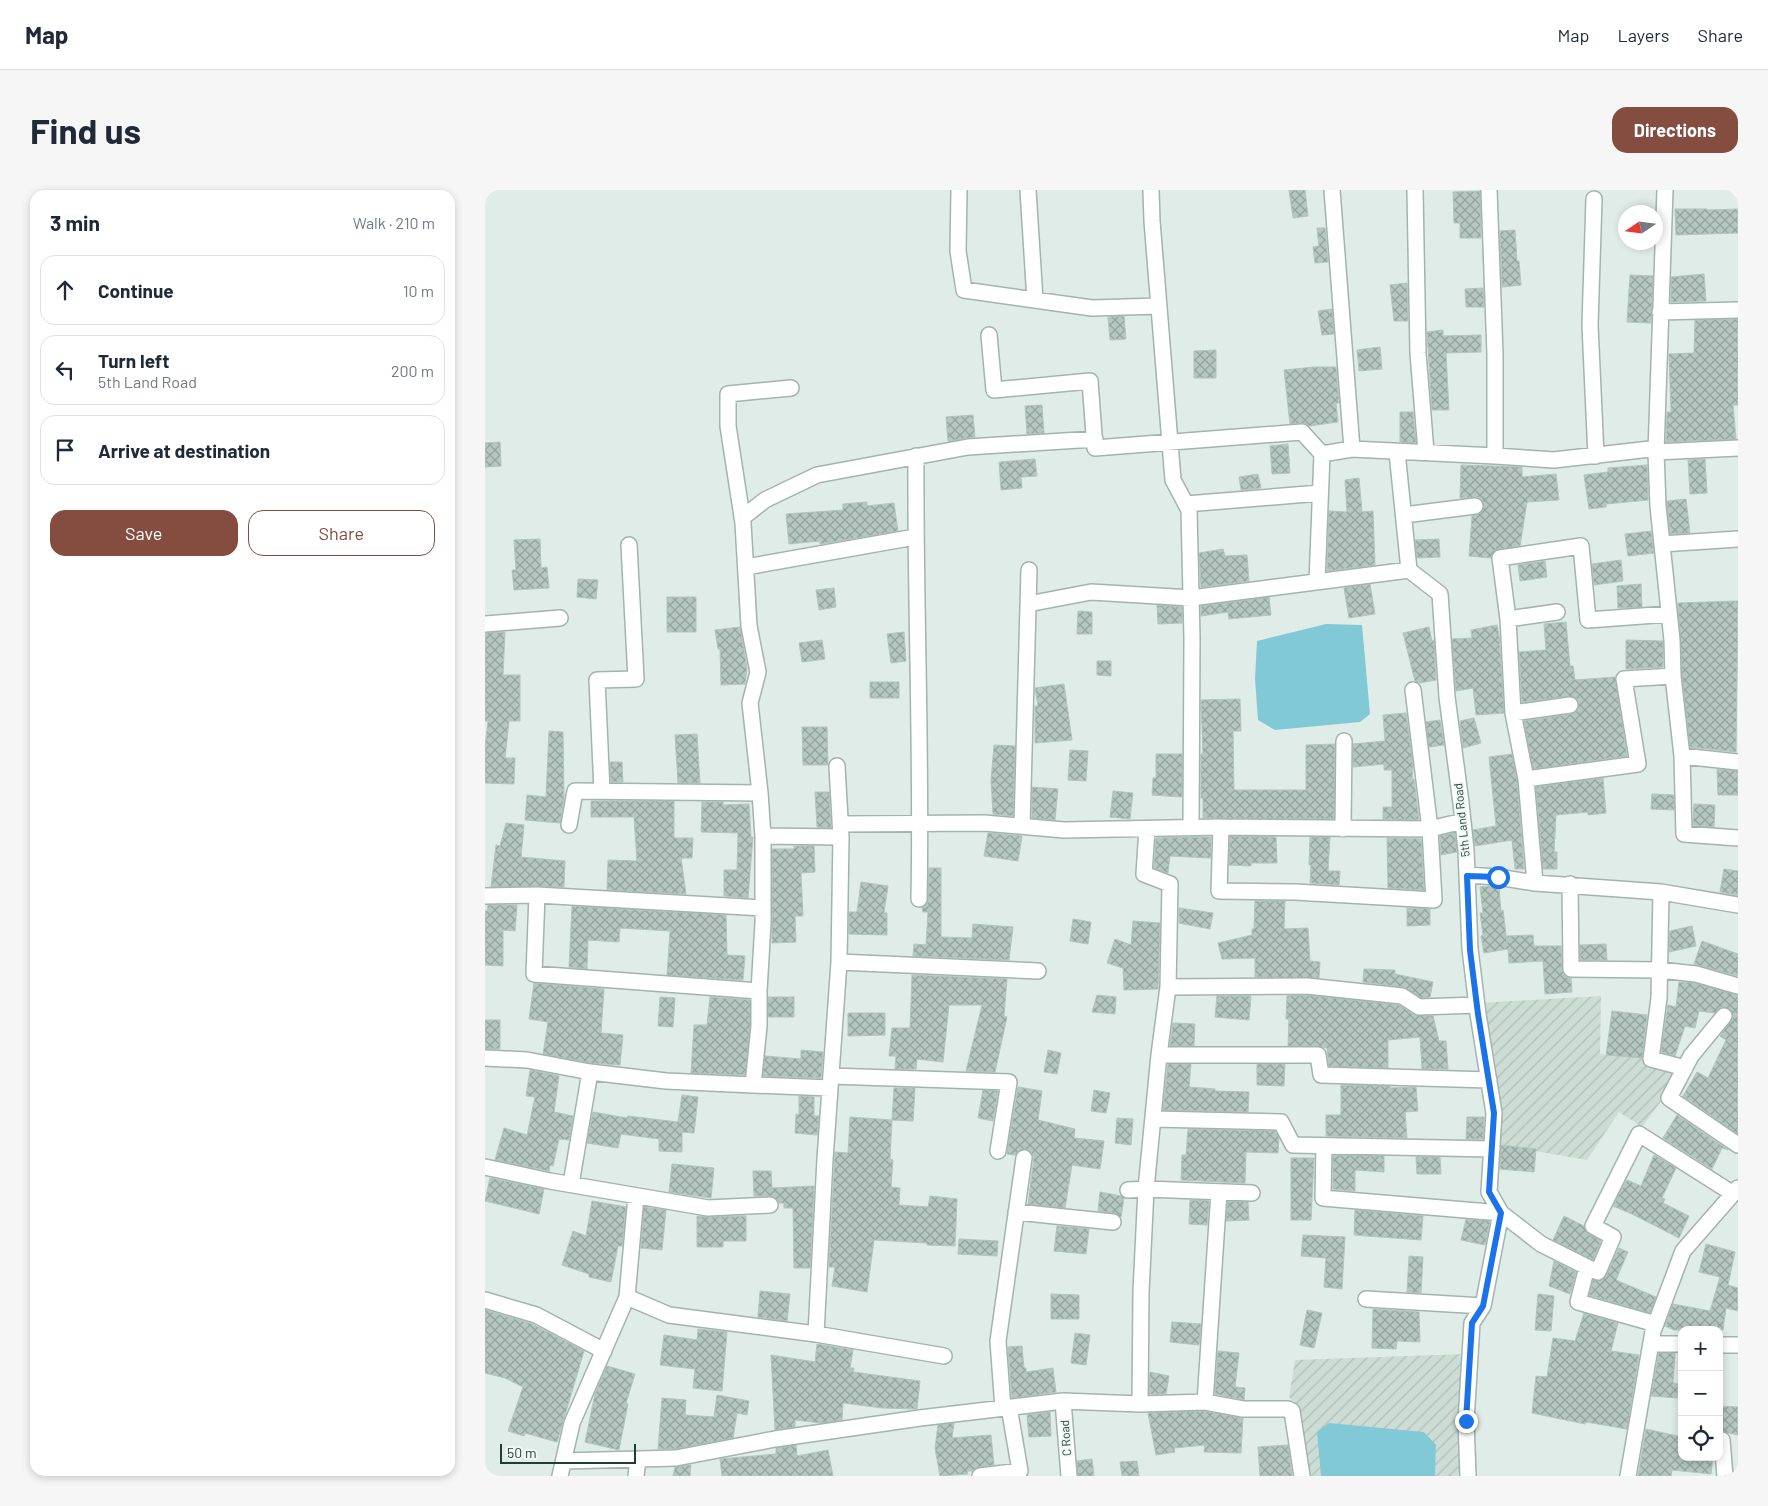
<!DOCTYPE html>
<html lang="en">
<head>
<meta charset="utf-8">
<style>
  :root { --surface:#fff; --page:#f6f6f7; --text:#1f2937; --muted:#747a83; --line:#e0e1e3; --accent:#844d40 }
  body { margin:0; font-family:Barlow,sans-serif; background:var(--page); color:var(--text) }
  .controls { position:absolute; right:15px; bottom:15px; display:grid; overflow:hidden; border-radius:10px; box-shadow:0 2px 8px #0003 }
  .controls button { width:45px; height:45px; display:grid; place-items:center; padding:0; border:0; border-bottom:1px solid var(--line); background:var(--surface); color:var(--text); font:25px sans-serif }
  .compass { position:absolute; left:1133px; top:15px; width:45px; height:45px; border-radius:50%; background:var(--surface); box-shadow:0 2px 8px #0003; rotate:257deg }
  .scale { position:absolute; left:15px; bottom:12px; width:136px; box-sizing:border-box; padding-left:5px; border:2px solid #1f3e36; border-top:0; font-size:14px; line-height:18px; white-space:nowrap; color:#1f3e36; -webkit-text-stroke:4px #f0f8f4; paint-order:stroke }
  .stop { position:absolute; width:15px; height:15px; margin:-11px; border:4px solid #1a73e8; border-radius:50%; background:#fff }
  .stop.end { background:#1a73e8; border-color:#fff; box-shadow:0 1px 5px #0008 }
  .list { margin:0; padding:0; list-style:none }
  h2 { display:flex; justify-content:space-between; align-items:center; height:65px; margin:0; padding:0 20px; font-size:21px }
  h2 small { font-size:16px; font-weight:400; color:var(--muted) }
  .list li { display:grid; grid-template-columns:32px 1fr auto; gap:15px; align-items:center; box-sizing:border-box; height:70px; margin:0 10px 10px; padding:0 10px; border:1px solid var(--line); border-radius:15px }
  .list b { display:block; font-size:19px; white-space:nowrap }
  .list p { margin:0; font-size:16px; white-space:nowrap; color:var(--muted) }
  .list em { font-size:16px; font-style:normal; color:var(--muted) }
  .actions { display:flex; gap:10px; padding:15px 20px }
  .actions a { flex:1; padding:11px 0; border:1px solid var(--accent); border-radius:15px; text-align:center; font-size:18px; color:var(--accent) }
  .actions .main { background:var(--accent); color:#fff }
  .icon { flex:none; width:28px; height:28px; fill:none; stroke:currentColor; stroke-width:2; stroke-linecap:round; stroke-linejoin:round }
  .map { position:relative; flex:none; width:1253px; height:1286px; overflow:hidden; border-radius:15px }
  header { display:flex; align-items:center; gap:30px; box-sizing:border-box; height:70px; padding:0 25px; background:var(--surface); border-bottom:1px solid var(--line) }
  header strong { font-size:24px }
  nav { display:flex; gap:28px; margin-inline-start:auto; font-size:18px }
  .intro { display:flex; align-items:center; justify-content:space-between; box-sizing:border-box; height:120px; padding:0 30px }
  h1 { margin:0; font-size:35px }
  .button { padding:12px 22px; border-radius:15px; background:var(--accent); color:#fff; font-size:18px; font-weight:700 }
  main { display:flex; gap:30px; padding:0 30px }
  aside { flex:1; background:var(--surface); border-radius:15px; box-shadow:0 2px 8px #0003 }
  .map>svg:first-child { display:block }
  .industrial { fill:url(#industrial-furrows) }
  .water { fill:#82c9d7 }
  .building { fill:url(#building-cross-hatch); stroke:#b1c6be }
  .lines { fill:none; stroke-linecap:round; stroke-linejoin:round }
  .street-casing { stroke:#a2b4ae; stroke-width:18 }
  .street { stroke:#fff; stroke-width:15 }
  .route { stroke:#1a73e8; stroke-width:6 }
  .labels { text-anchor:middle; stroke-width:4; stroke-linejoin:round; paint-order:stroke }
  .street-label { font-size:12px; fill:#1f3e36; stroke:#f0f8f4 }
</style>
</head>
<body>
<header>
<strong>Map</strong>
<nav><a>Map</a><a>Layers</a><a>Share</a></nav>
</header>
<div class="intro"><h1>Find us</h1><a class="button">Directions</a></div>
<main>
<aside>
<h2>3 min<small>Walk · 210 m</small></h2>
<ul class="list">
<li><svg class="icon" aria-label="ahead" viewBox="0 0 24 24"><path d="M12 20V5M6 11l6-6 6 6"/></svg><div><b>Continue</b></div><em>10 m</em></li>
<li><svg class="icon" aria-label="left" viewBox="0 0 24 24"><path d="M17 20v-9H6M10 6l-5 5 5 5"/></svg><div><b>Turn left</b><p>5th Land Road</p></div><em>200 m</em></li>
<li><svg class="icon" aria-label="arrive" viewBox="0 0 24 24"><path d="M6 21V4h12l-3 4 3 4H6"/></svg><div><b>Arrive at destination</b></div></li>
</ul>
<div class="actions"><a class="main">Save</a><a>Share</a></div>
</aside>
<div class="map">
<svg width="1253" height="1286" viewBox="0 0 1253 1286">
  <defs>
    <pattern id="industrial-furrows" width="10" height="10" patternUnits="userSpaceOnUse" patternTransform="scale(1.25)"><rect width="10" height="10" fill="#cedcd6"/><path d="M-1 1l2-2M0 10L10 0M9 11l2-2" fill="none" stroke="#b0beb8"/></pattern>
    <pattern id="building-cross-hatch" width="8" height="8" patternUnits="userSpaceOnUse" patternTransform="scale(1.25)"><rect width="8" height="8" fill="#b5c7c0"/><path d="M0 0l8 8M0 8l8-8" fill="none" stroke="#93a39d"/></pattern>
  </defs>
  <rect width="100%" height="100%" fill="#e0ece7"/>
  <path class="industrial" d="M1116 806 1115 864 1156 868 1190 882 1177 910 1157 937 1134 922 1102 970 1016 955 1015 921 995 813Z
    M980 1164 976 1286H810L816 1219 804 1207 810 1170Z"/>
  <path class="water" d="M841 434 877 435 885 524 875 532 790 540 773 530 770 489 772 451Z
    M844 1233 939 1242 951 1255 950 1286H836L832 1242Z"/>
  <path class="building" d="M804 0H820L823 26 808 28Z
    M995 1 996 48H975V33H969L968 2Z
    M1190 19H1222V20L1253 19V43L1191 45Z
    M832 38H840L843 72 830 73 828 57 834 56Z
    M1030 40 1032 71H1034L1036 95 1017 97 1015 41Z
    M1219 84 1221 111 1186 112V87Z
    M1145 85 1168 86 1166 133 1142 132Z
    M922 93 923 131H909L905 95Z
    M998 98 999 117H981L980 99Z
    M847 119 849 144 837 145 833 121Z
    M639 126 641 149 625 150 623 127Z
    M1253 129V215H1248L1251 249 1181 252 1182 222H1186L1184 164 1209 163 1210 130Z
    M958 140V146L996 145V162L961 163 964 220H947L942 142Z
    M895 157 897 179 874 181 872 160Z
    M731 160V188H709V161Z
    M829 177H851L854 213H851L853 232 824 236 817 233 805 234 799 180Z
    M557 215 559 243 542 244 540 216Z
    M915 222H928L931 253 915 252Z
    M488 225 490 247 463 251 461 227Z
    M15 252 16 276 0 277V253Z
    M803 254 805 283 787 284 785 256Z
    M550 269 552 286 536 287 537 298 516 300 514 272Z
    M1220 269 1222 303 1205 304 1203 270Z
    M976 275 1037 277V287L1071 284 1074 310 1042 312 1035 356 1010 360 1006 368 984 366 987 326 996 323 999 315 997 310 993 307 975 308Z
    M1162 275 1163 310 1121 314V317L1104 319 1099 285 1123 282V278Z
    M773 284 776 298 756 300 754 287Z
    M874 288 877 322 888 321 890 375 842 381 844 321 862 322 860 290Z
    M1201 309 1205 343 1185 344 1182 311Z
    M382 312V316L409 313 413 341 335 354V351L304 354 301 324 358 320V314Z
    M1166 341 1169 363 1143 366 1140 344Z
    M55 349 56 378 62 377 64 398 29 400 27 380H31L29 350Z
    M954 349 955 367 932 368 930 350Z
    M738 359 740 366 762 365 764 391 716 397 714 363Z
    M1136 370 1138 391 1109 395 1107 374Z
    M1060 371 1062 387 1035 391 1033 375Z
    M93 389 113 390 111 409 92 407Z
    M885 394 890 424 864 428 859 398Z
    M1156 394 1157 417 1133 418 1132 396Z
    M349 398 351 417 334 420 331 400Z
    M182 407H211V442H182Z
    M784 407 786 425 744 429 743 422 716 426V416Z
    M1253 411 1251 562 1205 557 1197 485 1193 413Z
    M672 415 697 417V433L673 434Z
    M593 421 607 422V444H592Z
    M1081 432 1085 476H1088L1090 490 1130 487 1142 566 1048 579 1039 531 1087 524 1091 522 1094 514 1092 509 1084 506 1037 512 1034 462 1061 460 1059 434Z
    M1012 435 1014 445 1019 523 991 525 988 498 971 501 967 449 987 448 986 440Z
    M255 437 262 478 260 494 236 495 235 459H233L230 440Z
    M944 437 947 451 949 450 951 490 934 493 930 491 918 443Z
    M20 442 18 485H35V531H24L20 568H30L29 594 0 593V557L3 531H0V443Z
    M419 442 421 471 406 473 402 444Z
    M337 450 340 469 317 472 314 453Z
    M1141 450 1178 451V477L1141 479Z
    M612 471H626V486L612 485Z
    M385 492H414V508H385Z
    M579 494 587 550 550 553V516H553L550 498Z
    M755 509 756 541H748L749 600H821V555L850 554 849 629 718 628V608H716V564H718L716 510Z
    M921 523 928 575 927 589H929L934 630 898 629V617H907V580H899V574L868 577V554L900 551 898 525Z
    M989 528 996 553 978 558 975 531Z
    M955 530 959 555 944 557 941 532Z
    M317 537H342L343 575H318Z
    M64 541 78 542 79 608 75 633 40 630 42 605 61 607Z
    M212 544 215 593H193L190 545Z
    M509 555 530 556 528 626 508 624 506 590Z
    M585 560 603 561 601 591 583 590Z
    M671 564H697V607L667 605 668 588H671Z
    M1027 564 1032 590 1039 679H1030L1027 650 990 656 988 640 1011 636 1004 567Z
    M125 572H137L138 592H126Z
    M1232 579 1253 581V605H1233Z
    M1118 588 1121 623 1103 625V622L1071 625 1069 662H1072V679H1058L1051 597Z
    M547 597 573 599 570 630 547 628Z
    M628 601 648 603 645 629 625 627Z
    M330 602H344L346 638 332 637Z
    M1167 604 1189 605V620L1166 619Z
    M106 611H189V648H208L207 668H196L201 704 122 700 123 670 152 671 149 627H106Z
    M217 612H238V615L264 614 266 647H268L263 708 239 706V680H252L253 643 216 642Z
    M1209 614 1230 615 1229 637 1208 635Z
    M21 633 39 635 36 667 80 671 79 697 52 696 6 697 11 655 15 656Z
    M503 643 537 646 533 671 499 666Z
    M970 643 972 662 956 665 955 646Z
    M745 646 791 647 792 673H766V676L744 675Z
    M718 647H726V668L685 666 683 683 669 678 671 648Z
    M825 647H845L843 681H855L854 695 825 693 826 675H824Z
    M902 648 936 649 939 700 903 698Z
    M309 656H329L330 682 316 683 318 726H310L311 752 287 753V659H309Z
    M444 678H456V747L487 748 488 734 528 737 524 770 428 766 429 754 441 755 443 722H438L437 718 442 714 443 710Z
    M1239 679 1253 681V705L1235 702Z
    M376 692 403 696 399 723H402V745L364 744V722H372Z
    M1005 696 1014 697 1016 721 1018 720 1022 753V746L1048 745 1049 756H1076L1077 780 1081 787 1086 788 1087 802 1060 804 1058 771 1024 773 1023 759 999 763 996 746 998 745 995 723H998L995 697Z
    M770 711H800L799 739 823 738 825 771 835 772 834 788 770 787V768L737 769 733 753 767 745V739H769Z
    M3 715H32L30 741 18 740V776L0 775V721H2Z
    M87 716 241 725 242 765 260 766 258 790 182 785 185 741 135 738 134 752 103 750 102 779 84 777Z
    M694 718 728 723 725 739 694 733Z
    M922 718 945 719V735L922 736Z
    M588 729 606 732 603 754 585 751Z
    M648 731 675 733 673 799 639 800 638 778 622 773 630 749 646 755Z
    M1207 736 1211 756 1184 762 1185 741Z
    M1217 751 1253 764V786L1209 774Z
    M1121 754 1122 770H1095V755Z
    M879 779 910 780V784L948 792 945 807 937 808 918 797 878 792Z
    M427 785 522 789 519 826 522 827 510 882 481 881 497 815H464L458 872 432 869 431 879H410L411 866H404L407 838H425Z
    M1194 792 1209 793 1253 805V944L1198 906 1212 882 1223 888 1241 850 1235 846 1248 828 1245 819 1236 817 1230 823 1214 821 1210 838 1200 836 1190 866 1176 862 1183 815 1191 817Z
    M49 793 119 799 116 843 138 845 135 875 106 873 58 864 63 832 44 829Z
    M612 805 631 807 630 824 607 822Z
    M822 805 914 815 929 825 948 826 954 851H961L963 879H937L935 847 903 850V878L844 876 842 858 833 856H803L804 829H801L802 806Z
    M732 806H766L764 830 730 827Z
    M175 807 190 808 188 837 173 836Z
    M225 807 265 810V836L260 885 206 883 209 835H222Z
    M283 807H309V827H283Z
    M1127 821 1162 825 1157 868 1121 865Z
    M363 823H400V845L363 846Z
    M0 830H15V859H0Z
    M688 833 710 834 709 856H685Z
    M316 860 338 862 336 888 278 886 280 866 316 869Z
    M563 860 576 863 572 884 559 882Z
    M683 874H706L704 897 730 899V901L764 902 763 922 678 920Z
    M772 874H800L799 896 772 895Z
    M45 880 74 886 69 922 88 926 84 950 74 949 68 976 65 975 64 981 10 970 19 938 42 945 50 907 41 906Z
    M856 895 905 896V898L931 897 933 921 920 922 922 948 841 946V925H856Z
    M533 897 557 901 553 930 590 939 589 948 619 951 615 979 587 975 580 1018 543 1014 549 967 545 961 540 959 535 960 530 965 522 964Z
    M409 898H430L428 931 407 930Z
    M498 900 513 901 508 931 493 928Z
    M609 900 625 903 621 923 606 921Z
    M197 905 213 907 209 943 197 942V962L174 961V949L136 944 133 958 102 953 108 922 142 928 143 926 193 932Z
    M314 906 329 907V926H334L332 945 310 943 311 924 314 925Z
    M1192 925 1243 960 1237 958 1227 979 1178 948Z
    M365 927 407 930 405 969 408 970 406 997 415 998 414 1015 443 1017 445 1006 472 1009 470 1056 442 1055V1053L389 1050 382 1102 347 1096 350 1077H344L350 962 363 963Z
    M982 927H999L998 949H981Z
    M632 928 648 929 646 955 630 953Z
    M703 939 790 941 794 947 793 963 761 962 760 993 696 990 697 965H701Z
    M1016 955 1051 959 1049 982 1015 979Z
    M848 965 899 966V982L870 980V1001L848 999Z
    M1169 965 1191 978 1177 1008 1180 1009 1178 1013 1204 1026 1194 1048 1147 1024 1128 1016 1142 990 1156 996Z
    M931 967H955L956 984H932Z
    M806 968H829L826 1030H806Z
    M187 974 229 978 226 1008 184 1002Z
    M268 981H286L287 998 329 996 325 1078H309L308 1018H299V1013H294L289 1006H269Z
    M5 988 59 999 54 1024 0 1011Z
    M615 1002 636 1006 639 1008 636 1027 629 1023 613 1021Z
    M705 1010 724 1011 722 1035 704 1034Z
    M107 1011 141 1017 137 1056H133L126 1092 104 1087V1084L77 1075 88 1041 101 1046Z
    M743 1011 763 1012 764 1030 741 1031Z
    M159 1017 181 1020 177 1060 156 1058Z
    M870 1020 938 1026 936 1050 869 1045Z
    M212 1026 223 1027 261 1026V1051H238V1057H212Z
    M1079 1026 1099 1036 1103 1044 1116 1051 1108 1070 1068 1050Z
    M981 1029 1005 1031 1000 1055 976 1050Z
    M572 1036 604 1039 601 1064 569 1061Z
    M818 1045 860 1047 857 1099 839 1097 841 1068 816 1066Z
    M474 1049 513 1051 512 1066 473 1064Z
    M1221 1054 1250 1062 1243 1095 1253 1098V1121L1241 1118 1238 1140H1189L1180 1136 1188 1114 1225 1121 1235 1087 1214 1082Z
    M1134 1058 1143 1062 1131 1090 1171 1107 1165 1123 1104 1105 1108 1090 1114 1091 1121 1086Z
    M924 1066 938 1067 936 1103 922 1102Z
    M1069 1071 1091 1082 1085 1104 1064 1096Z
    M275 1101 305 1104 302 1131 273 1127Z
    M566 1104 594 1105V1129H566Z
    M1053 1104 1069 1106 1066 1141 1050 1140Z
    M888 1119 934 1122 935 1152 912 1151 911 1159 887 1158Z
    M0 1120 47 1134 99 1161 72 1252 40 1243 39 1246 23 1241 38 1197 20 1188 0 1183Z
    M822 1120 837 1123 829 1158 815 1155Z
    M1099 1123 1133 1133 1126 1161 1154 1165 1142 1239 1101 1232 1100 1234 1047 1223 1051 1186 1062 1187 1068 1148 1090 1151Z
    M687 1132 716 1134 714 1155 685 1152Z
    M213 1139 242 1142 237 1201 208 1198 210 1179 175 1175 179 1145 212 1150Z
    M590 1143 605 1145 601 1175 586 1173Z
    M332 1154 368 1160 365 1178H369L368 1182 435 1191 432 1219 398 1218 358 1213 357 1230 336 1233 310 1230V1237L290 1240 286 1165 330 1172Z
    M537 1156 539 1178H541V1182L568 1178 571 1202 527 1208 523 1157Z
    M733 1161 754 1163 750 1197 760 1198 759 1210 730 1204Z
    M1174 1163H1190L1188 1193 1193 1194 1192 1208 1166 1206Z
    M122 1176 150 1184 141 1213 143 1214 134 1260 100 1252 110 1204Z
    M665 1182 684 1186 681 1204H664Z
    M232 1205 264 1211 262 1225 252 1223 248 1248 190 1259H173L177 1208 201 1210 200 1225 229 1227Z
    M1234 1216 1253 1217V1245L1234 1241Z
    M719 1221 758 1228 756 1263 719 1262 720 1255 689 1258 690 1262 671 1265 663 1223Z
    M565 1222 566 1246 544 1247 542 1225Z
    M469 1233 467 1248 506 1245 509 1275 493 1277 488 1281H482L483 1284 455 1286 450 1258 453 1235Z
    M1161 1239 1197 1247V1267H1228L1226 1284 1187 1280 1186 1286H1153Z
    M311 1255 312 1266 343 1260 348 1286H237L235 1269 291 1264V1258Z
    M803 1255 807 1286H775L773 1257Z
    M607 1269 609 1286H593L592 1271Z
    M652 1271 654 1286H637L635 1272Z
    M206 1275 205 1286H188L190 1277Z"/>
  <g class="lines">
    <g class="street-casing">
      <path id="street" d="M474 0 473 61 479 100 607 118 674 116
        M543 0 550 110
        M666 0 667 31 688 290 704 320 707 448 706 638
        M847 0 867 259
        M930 0 933 163 941 262
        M1004 0 1010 164V266
        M1180 0 1171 262 1173 316 1187 450 1188 486 1197 566 1199 644 1253 648
        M1109 9 1105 135 1111 266
        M1175 122 1253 120
        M504 145 509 200 605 191 610 258 817 242 837 264 832 392
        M306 198 243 204V236L258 333 264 436 273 482 265 513 275 603 278 646V733L274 801V836L268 895 345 898
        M912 262 924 380
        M837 264 867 259 1010 266 1069 270 1165 259 1171 262 1253 258
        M431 266C430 414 437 561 434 709
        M701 314 835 303
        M919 325 990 316
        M257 328 280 310 332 285 483 257 610 249
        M1177 354 1253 349
        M261 377 430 347
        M543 414 606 402 706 408 924 380 955 404 962 507 976 613 981 660 985 759 993 824 1009 923 1004 1002 1016 1023 998 1116 987 1133 981 1231 983 1286
        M1023 429 1072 422
        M0 434 75 428
        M1028 523 1085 515
        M1197 566 1253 572
        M1041 589 1153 574 1139 489 1188 486
        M117 601 112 490 151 489 144 355
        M355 634 499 633 579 640 736 637 945 639 978 631
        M84 635 90 601 275 603
        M537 636 544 380
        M736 637 734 701 810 702 949 710 945 639 928 500
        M858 639 859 551
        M278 646 356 647
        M982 685 1013 687 1050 693 1176 702 1253 715
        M1050 693 1041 589 1028 523 1023 429 1015 368 1096 356 1103 430 1184 424
        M1085 694 1086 779 1175 780 1211 784 1253 796
        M1176 702 1174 808 1166 869 1200 878
        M52 705 49 784 274 801
        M0 706 52 705 278 718
        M354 772 553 781
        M683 797 822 796 917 806 934 817 992 815
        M1239 826 1206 866 1184 908 1253 955
        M674 865H833L836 885 1004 890
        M0 868 42 870 105 882
        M346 886 524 892 513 961
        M669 929 796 932 808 955 1007 959
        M839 956 838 1008 1016 1023 1056 1054 1102 1077 1093 1112 1171 1134
        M0 977 65 991 223 1018 285 1015
        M86 994 105 882 181 891 268 895
        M643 1000 661 999 767 1003
        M531 1022 628 1032
        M1102 1077 1113 1082 1128 1047 1108 1036 1154 944 1247 1003
        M142 1107 184 1125 331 1144 340 969 354 772 356 647 352 576
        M881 1109 998 1116
        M0 1110 51 1125 119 1161
        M331 1144 459 1166
        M1166 1154H1197
        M1234 1155H1253
        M578 1211 584 1286
        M720 1212 734 1002
        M655 1214 656 1102 661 999 674 865 683 797 685 694 659 684 662 639
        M518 1218 513 1151 539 968
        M1237 1250 1240 1286
        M79 1271 191 1268 290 1249 435 1228 578 1211 655 1214 720 1212 758 1219H803L807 1221 817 1286
        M75 1286 87 1233 142 1107 151 1006
        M151 1286 153 1269
        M495 1286 535 1281 524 1217
        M1143 1286 1168 1141 1198 1061 1253 998"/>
    </g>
    <use href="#street" class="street"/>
  </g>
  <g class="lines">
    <path class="route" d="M981 1231 987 1133 998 1116 1016 1023 1004 1002 1009 923 993 824 985 760 982 686 1013 687"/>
  </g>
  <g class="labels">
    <g class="street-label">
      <text transform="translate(977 630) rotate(-96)" y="4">5th Land Road</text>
      <text transform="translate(581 1248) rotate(-94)" y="4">C Road</text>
    </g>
  </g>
</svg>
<div class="controls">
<button>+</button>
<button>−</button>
<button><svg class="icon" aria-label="locate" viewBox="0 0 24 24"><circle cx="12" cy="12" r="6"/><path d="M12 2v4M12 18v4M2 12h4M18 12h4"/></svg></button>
</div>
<svg class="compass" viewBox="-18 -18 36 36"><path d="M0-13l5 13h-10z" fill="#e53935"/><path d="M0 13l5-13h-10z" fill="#747a83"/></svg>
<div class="scale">50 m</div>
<div class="stop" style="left:1013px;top:687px"></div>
<div class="stop end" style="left:981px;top:1231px"></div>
</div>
</main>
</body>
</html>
